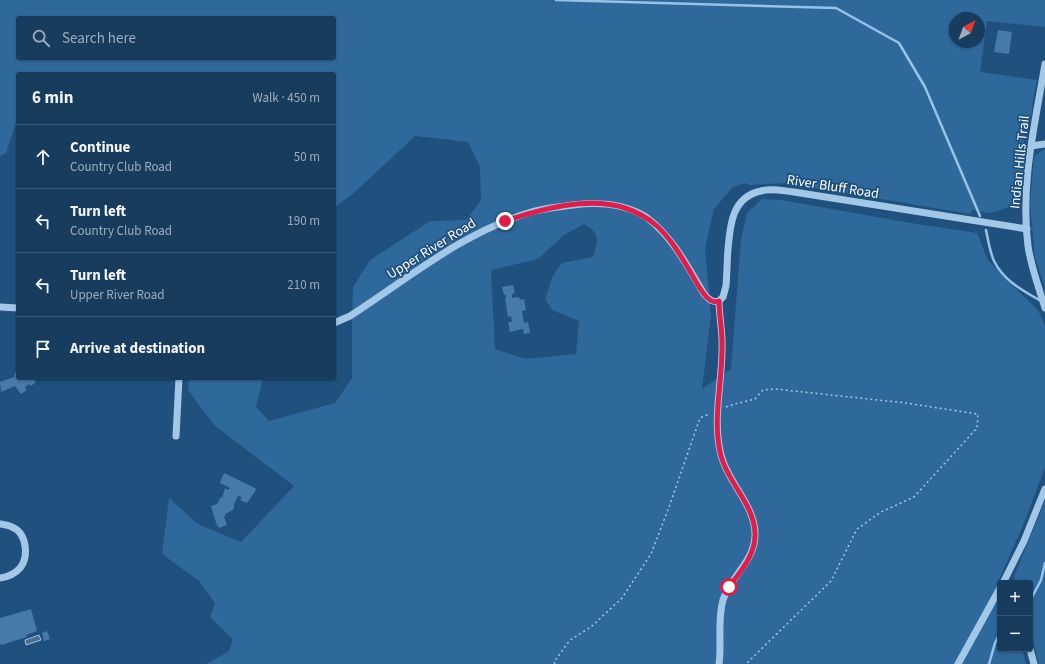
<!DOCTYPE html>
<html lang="en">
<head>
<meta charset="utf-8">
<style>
  :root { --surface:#173c5e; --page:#244767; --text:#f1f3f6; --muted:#9eadbc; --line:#365673 }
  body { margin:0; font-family:"Source Sans 3",sans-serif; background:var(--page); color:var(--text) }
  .controls { position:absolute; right:12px; bottom:12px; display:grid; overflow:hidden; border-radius:4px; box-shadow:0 1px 3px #0004 }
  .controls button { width:36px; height:36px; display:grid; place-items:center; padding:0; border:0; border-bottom:1px solid var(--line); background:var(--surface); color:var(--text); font:20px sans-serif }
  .compass { position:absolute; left:949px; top:12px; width:36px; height:36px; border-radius:50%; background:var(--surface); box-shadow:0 1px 3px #0004; rotate:41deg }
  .stop { position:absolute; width:12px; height:12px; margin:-9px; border:3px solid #e11d48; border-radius:50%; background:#fff }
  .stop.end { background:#e11d48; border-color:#fff; box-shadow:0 1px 4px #0008 }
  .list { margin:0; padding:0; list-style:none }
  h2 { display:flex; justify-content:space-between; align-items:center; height:52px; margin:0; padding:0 16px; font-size:17px }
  h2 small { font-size:13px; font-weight:400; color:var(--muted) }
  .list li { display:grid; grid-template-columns:26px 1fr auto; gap:12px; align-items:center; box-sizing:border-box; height:64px; padding:0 16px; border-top:1px solid var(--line) }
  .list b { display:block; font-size:15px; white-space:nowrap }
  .list p { margin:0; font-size:13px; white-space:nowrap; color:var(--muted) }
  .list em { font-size:13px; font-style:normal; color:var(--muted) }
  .icon { flex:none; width:22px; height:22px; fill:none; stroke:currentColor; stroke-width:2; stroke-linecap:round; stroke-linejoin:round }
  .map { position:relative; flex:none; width:1045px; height:664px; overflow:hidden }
  .search { position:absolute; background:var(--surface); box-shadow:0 1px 3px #0004; left:16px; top:16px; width:320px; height:44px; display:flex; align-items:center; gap:10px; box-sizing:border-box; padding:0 14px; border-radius:4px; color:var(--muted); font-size:15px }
  .panel { position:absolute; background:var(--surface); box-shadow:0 1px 3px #0004; left:16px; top:72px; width:320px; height:308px; border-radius:4px }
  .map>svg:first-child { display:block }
  .green { fill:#2f689b; fill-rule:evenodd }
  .water { fill:#4b6f91; stroke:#97c3e9 }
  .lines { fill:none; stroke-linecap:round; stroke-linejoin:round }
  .stream { stroke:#97c3e9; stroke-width:2.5 }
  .building { fill:#487aa8 }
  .path { stroke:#a3c7e7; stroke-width:1.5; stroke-dasharray:2 3; stroke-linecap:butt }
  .minor { stroke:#a3c7e7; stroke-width:7 }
  .route { stroke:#e11d48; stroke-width:5 }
  .labels { text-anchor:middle; stroke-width:3.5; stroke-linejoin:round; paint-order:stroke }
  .street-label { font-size:14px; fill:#fff; stroke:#1f507e }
</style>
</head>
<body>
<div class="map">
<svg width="1045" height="664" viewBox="0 0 1045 664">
  <rect width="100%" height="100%" fill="#1f507e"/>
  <path class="green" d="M0 0H1045V27L987 21 980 72 1037 80 1033 101 1031 120 1024 135 1023 176 1017 205 990 213 972 210 970 214 786 183 750 185 744 183 732 188 714 209 705 248 711 315 702 389 731 369 741 239 747 213 762 199 781 200 911 223 977 233 988 260 1014 287 1038 310 1045 326V467L1024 523 998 582 1000 587V649H1022L1026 664H206L229 651 233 639 210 617 215 603 199 581 162 554 169 498 198 524 241 542 294 486 214 425 188 390 189 378H263L256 407 269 421 335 403 352 378V323L353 287 370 260 430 221 466 220 481 200 480 167 468 142 415 136 355 192 334 208V74H18V120H17L6 153 0 156ZM18 18H334V58H18ZM955 18H979V42H955ZM584 224C601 235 598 239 593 257L562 263 553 276 545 299 552 310 579 321 576 354 525 359 495 349 491 270 538 259 564 235Z
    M1045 149V287L1035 258 1030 205 1034 156Z
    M1045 501V664H1039L1030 629V583H1016L1014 576Z"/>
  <path class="water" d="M39 635 41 640 26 645 25 640Z"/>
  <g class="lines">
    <path class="stream" d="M556 0 836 8 899 43 925 87 980 216
      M986 230C988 240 990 252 994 261 1004 281 1022 290 1041 301
      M1030 601 1041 580 1045 563
      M989 664 995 643 1000 633"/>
  </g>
  <path class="building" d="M998 30 1012 32 1009 54 994 52Z
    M513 285 515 293 512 294V298L519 297 520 300 524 299 526 310 522 311 524 323 528 322 530 333 524 334 523 329 510 332 508 322H512L511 316 508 317 505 299H506V295H504L502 287Z
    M18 371V378H37L34 380 36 382 31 386 29 384 25 387 27 390 21 394 15 386 1 392 0 382 14 377 15 376 14 374Z
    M224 473 255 488 256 490 247 503 240 500 242 497 238 496 234 504V507L233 510 225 514 226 516H224L227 525 219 528 218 525 217 526 211 506 217 504 221 497 222 498 225 488 228 490 230 488 220 483Z
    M31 609 37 631 26 635 27 637 1 645 0 643V618Z
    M47 631 50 639 44 641 42 633Z"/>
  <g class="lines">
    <path class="path" d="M726 407 735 404 755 399 763 390 775 389 906 403 978 414 977 428 914 497 881 512 857 529 831 581 746 664
      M555 664 554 662 570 640 591 627 622 598 651 554 669 507 700 418 709 414"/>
    <path class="minor" d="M1045 64C1035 124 1020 185 1028 246 1031 267 1039 288 1045 308
      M1031 146 1045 144
      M719 301 723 297 726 286C727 274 727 262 728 249 730 225 732 197 761 191 772 188 784 191 794 192L1027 229
      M0 307 18 308
      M334 323 350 316C409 278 463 232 531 212 544 208 559 207 573 205 597 202 624 203 646 217 672 236 688 267 704 294 709 299 712 303 719 301
      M176 436 179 378
      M0 524C4 525 9 525 12 527 27 533 29 557 20 568 15 574 7 577 0 578
      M1003 583 1024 541 1045 489
      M1030 649 1034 664
      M719 664C722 643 717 621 723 600 730 577 754 562 755 536 756 505 728 484 721 455 712 420 722 385 722 349 723 333 719 317 719 301
      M958 664 1000 588"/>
  </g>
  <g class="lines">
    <path class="route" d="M505 221C541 209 588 196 625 208 637 212 648 218 657 226 671 239 681 256 691 273 696 281 702 295 710 300 713 302 716 302 719 301 719 317 723 333 722 349 722 385 712 421 721 456 728 483 754 504 755 533 756 554 741 571 729 587"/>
  </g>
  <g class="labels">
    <g class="street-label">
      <text transform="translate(1019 162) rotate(-84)" y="5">Indian Hills Trail</text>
      <text transform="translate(833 186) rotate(9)" y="5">River Bluff Road</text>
      <text transform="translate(431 248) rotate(-32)" y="5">Upper River Road</text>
    </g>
  </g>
</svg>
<div class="controls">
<button>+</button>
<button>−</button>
</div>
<svg class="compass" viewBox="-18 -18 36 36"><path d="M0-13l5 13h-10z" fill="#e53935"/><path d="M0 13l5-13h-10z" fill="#9eadbc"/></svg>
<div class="stop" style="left:729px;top:587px"></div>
<div class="stop end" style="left:505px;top:221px"></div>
<div class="search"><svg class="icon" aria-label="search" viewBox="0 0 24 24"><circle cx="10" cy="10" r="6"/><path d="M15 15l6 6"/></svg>Search here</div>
<section class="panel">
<h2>6 min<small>Walk · 450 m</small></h2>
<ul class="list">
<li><svg class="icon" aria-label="ahead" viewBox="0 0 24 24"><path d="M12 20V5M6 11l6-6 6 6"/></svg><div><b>Continue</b><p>Country Club Road</p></div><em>50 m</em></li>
<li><svg class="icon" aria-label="left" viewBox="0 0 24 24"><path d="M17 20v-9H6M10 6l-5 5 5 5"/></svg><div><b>Turn left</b><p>Country Club Road</p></div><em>190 m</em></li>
<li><svg class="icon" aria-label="left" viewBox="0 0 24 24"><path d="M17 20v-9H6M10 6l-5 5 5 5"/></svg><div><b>Turn left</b><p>Upper River Road</p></div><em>210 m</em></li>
<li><svg class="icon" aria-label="arrive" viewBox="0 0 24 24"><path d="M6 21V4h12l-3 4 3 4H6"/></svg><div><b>Arrive at destination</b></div></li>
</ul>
</section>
</div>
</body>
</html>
